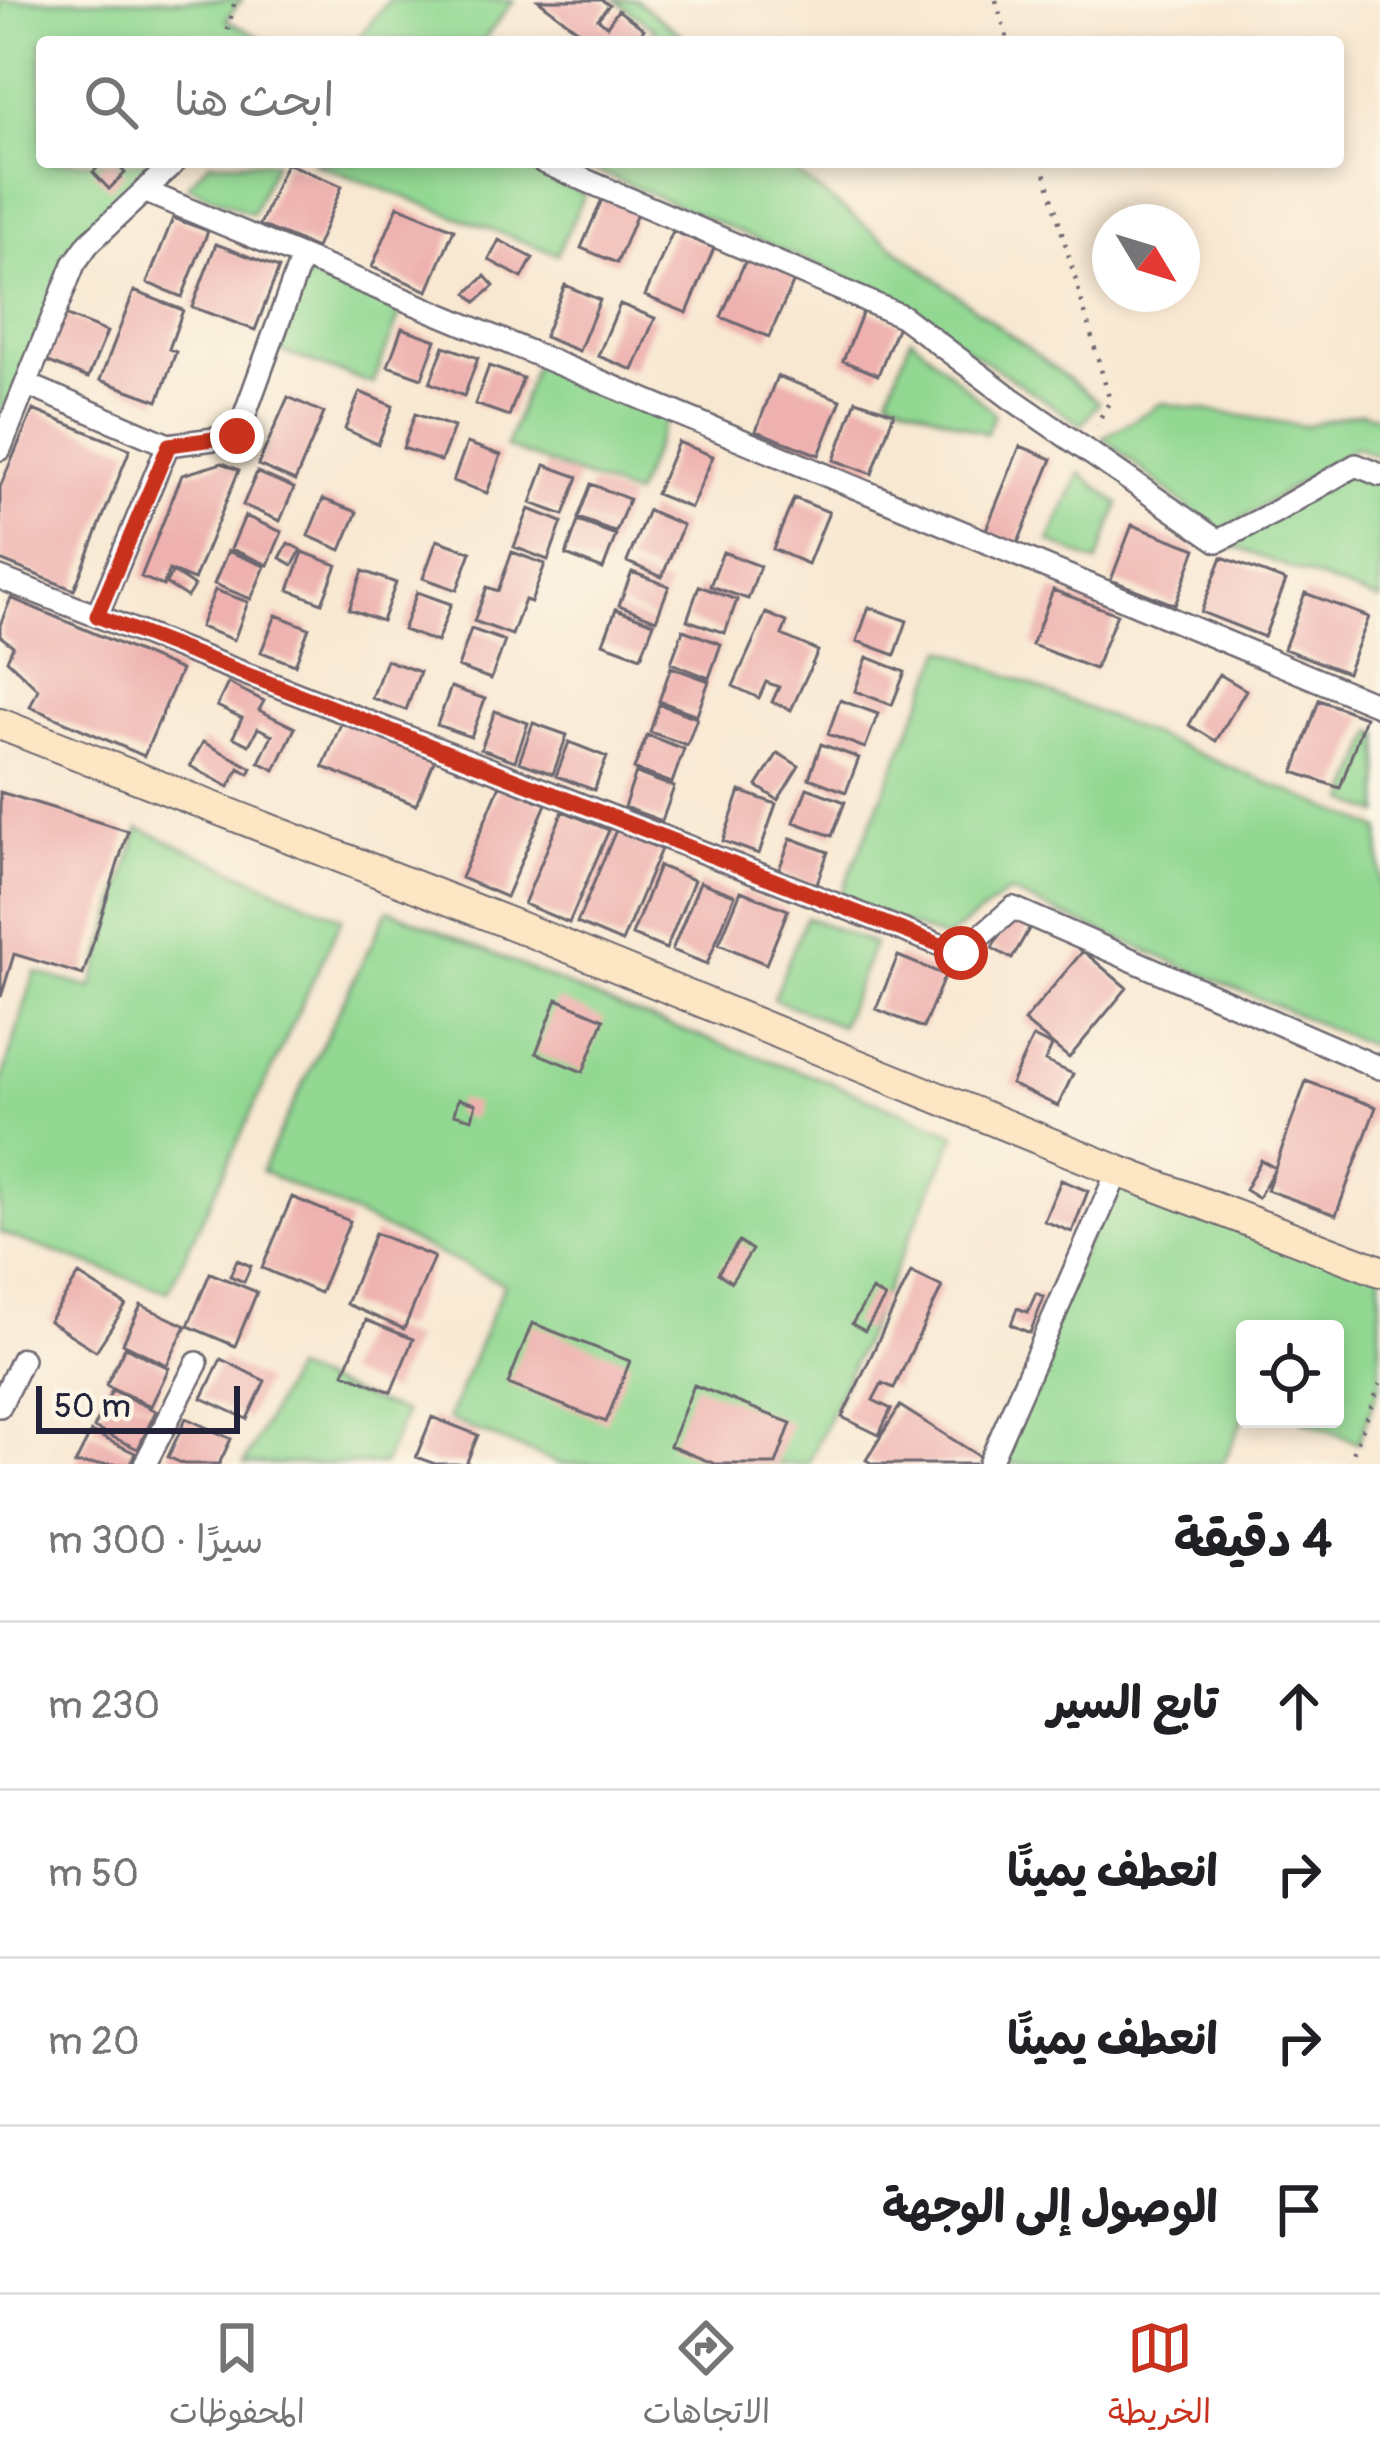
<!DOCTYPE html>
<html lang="ar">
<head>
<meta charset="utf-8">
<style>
  :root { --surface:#fff; --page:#f6f6f6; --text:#202124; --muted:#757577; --line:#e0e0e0; --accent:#c8321e }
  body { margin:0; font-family:Pangolin,"Playpen Sans Arabic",sans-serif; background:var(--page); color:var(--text); direction:rtl }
  .controls { position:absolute; right:36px; bottom:36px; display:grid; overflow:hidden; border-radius:12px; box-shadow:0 6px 18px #0003 }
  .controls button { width:108px; height:108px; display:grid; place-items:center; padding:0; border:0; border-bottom:3px solid var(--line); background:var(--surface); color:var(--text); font:60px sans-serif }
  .compass { position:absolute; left:1092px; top:204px; width:108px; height:108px; border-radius:50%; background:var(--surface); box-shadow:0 6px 18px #0003; rotate:128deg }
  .scale { position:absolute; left:36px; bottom:30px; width:204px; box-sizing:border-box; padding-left:12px; border:6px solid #22223b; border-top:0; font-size:33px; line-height:42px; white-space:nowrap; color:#22223b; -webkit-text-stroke:9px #fcf5e5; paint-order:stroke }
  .stop { position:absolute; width:36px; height:36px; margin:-27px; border:9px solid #c8321e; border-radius:50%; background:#fff }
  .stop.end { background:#c8321e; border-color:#fff; box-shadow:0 3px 12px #0008 }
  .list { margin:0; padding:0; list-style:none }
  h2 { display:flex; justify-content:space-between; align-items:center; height:156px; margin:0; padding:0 48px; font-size:51px }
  h2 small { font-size:39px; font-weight:400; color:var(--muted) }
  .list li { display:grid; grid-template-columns:78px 1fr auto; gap:36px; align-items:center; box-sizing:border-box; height:168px; padding:0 48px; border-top:3px solid var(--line) }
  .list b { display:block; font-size:45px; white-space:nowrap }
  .list em { font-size:39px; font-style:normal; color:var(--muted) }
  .icon { flex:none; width:66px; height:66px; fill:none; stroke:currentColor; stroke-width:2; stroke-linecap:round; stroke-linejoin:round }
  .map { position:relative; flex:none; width:1380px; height:1464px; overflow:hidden; direction:ltr }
  .search { position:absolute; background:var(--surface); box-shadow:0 6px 18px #0003; left:36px; right:36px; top:36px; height:132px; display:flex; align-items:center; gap:30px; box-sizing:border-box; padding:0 42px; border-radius:12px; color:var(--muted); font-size:45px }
  .sheet { height:828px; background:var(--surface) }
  nav { display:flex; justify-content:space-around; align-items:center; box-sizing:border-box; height:168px; border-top:3px solid var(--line); background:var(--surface); font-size:33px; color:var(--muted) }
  nav a { display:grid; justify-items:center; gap:6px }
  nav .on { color:var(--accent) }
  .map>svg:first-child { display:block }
  .green { fill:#92d892; stroke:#5a7d66; stroke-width:3 }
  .building { fill:#eeb1af }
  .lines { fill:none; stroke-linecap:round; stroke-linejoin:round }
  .street-casing { stroke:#6d6770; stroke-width:26 }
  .secondary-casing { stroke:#6d6770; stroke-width:34 }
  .path { stroke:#6d6770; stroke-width:4.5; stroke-dasharray:3 9; stroke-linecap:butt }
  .street { stroke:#fff; stroke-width:21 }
  .secondary { stroke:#fce6c4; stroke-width:30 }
  .route { stroke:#c8321e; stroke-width:15 }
</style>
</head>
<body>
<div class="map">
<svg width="1380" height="1464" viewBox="0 0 1380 1464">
  <rect width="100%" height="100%" fill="#fcf5e5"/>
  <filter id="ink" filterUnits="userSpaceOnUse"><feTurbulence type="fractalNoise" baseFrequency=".00833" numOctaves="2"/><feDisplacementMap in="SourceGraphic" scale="24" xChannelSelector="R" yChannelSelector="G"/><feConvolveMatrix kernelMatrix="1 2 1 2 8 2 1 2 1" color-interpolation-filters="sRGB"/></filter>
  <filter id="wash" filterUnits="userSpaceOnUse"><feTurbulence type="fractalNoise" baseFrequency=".004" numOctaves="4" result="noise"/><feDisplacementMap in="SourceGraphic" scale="48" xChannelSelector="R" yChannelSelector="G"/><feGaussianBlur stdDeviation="2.7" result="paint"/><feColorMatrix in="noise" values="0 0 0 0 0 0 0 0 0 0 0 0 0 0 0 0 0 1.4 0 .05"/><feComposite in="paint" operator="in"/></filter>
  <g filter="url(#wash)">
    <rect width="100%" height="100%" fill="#f8e8d2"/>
    <path class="green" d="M0 0H241L226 20 270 42H42V162H175L89 243 0 426Z
      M389 0H514L482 42H355Z
      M615 0H636L691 42H647L655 29Z
      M210 162H275L252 214 187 186Z
      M311 162H509L585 194 557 254Z
      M576 162H781L1099 402 1082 425 882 293Z
      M302 257 405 300 373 384 269 347Z
      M911 337 995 414 986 434 888 396Z
      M538 356 670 411 634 496 506 447Z
      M1162 403 1304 426 1362 412 1380 418V457L1355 447 1219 533 1103 438Z
      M1356 465 1380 475V601L1218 541Z
      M1080 473 1119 504 1097 563 1049 541Z
      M944 649 1380 829V1050L1009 892 945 939 839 899Z
      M1374 731 1380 734V814L1347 801Z
      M139 828 342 918 168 1292 0 1233V1086L35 972 92 988Z
      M388 909 622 1009 822 1079 956 1134 808 1464H560L448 1419 504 1284 261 1171Z
      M806 917 874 944 841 1026 773 999Z
      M1118 1171 1380 1271V1384L1358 1443 1300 1419H1335V1329H1245V1415L1223 1464H989Z
      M292 1370 405 1413 384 1464H244Z"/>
    <g id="blocks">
      <path class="building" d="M538 0H602L609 5 598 19 607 26 618 10 644 29 635 42H593Z
        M104 162H115L125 173 109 189 93 172Z
        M286 163 342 186 316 248 260 225Z
        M603 197 638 211 617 263 581 248Z
        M398 206 454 229 428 291 372 267Z
        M173 218 208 231 182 297 147 283Z
        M673 231 714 248 687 313 645 296Z
        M499 240 533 258 522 278 489 260Z
        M216 244 279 268 255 330 192 307Z
        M748 255 796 276 769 337 721 317Z
        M485 276 494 286 476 302 467 293Z
        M565 285 600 300 579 351 544 337Z
        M134 291 183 310 169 349 176 352 158 401 100 380Z
        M620 304 655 318 633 370 598 356Z
        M864 309 899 323 878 375 843 361Z
        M60 313 107 332 88 378 41 359Z
        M402 328 436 340 422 378 388 366Z
        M444 346 478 358 464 396 430 383Z
        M489 366 523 378 509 416 475 404Z
        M777 376 841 400 819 455 756 431Z
        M360 392 393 406 378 444 345 429Z
        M288 397 324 413 295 481 258 465Z
        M856 400 894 413 872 474 834 460Z
        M33 410 130 449 74 590 0 560V487Z
        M415 414 454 427 441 461 403 448Z
        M678 442 713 456 691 508 656 494Z
        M467 443 501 455 487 493 453 481Z
        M1020 446 1052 459 1017 545 985 532Z
        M222 463 239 470 194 580 169 570 163 586 141 577 182 475Z
        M545 465 578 477 564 515 531 503Z
        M257 472 294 488 280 521 243 505Z
        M591 484 629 499 616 532 578 518Z
        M794 498 829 512 808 564 773 549Z
        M323 499 357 512 341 550 308 536Z
        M529 509 562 522 548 560 514 547Z
        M648 510 683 525 662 577 627 562Z
        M245 516 282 532 268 565 231 549Z
        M578 521 616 535 603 569 566 555Z
        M1132 525 1196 549 1175 605 1111 580Z
        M437 540 471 552 457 590 423 578Z
        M288 543 301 550 293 565 280 558Z
        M228 551 265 566 251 599 214 584Z
        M303 552 337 565 322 603 289 590Z
        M512 552 545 564 531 602 525 600 512 635 474 621 487 587 498 591Z
        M723 552 760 566 748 599 710 586Z
        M1222 557 1286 581 1264 637 1201 612Z
        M363 571 396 583 382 621 349 609Z
        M173 572 194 586 187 597 165 583Z
        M632 572 669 586 656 620 619 605Z
        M699 586 737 600 725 633 687 620Z
        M215 590 248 602 234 640 200 627Z
        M1053 590 1117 614 1095 669 1032 645Z
        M417 592 451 604 437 642 403 630Z
        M1305 593 1369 617 1347 673 1284 649Z
        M11 598 181 670 144 756 30 707 38 689 7 660 13 646 0 636V625Z
        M869 607 907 621 895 655 857 641Z
        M616 609 654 623 641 657 603 643Z
        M766 613 787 622 782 635 818 651 791 710 772 702 779 687 766 682 759 698 733 686Z
        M276 615 309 628 295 665 261 652Z
        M471 629 505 641 491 679 458 667Z
        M683 630 721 644 709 678 671 663Z
        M867 657 905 672 892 705 855 691Z
        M386 660 420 672 406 710 372 698Z
        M671 667 709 681 697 715 659 701Z
        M1219 674 1246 690 1216 741 1189 725Z
        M228 683 264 701 259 710 295 728 275 770 259 762 272 735 258 728 249 745 233 737 242 718 217 706Z
        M451 687 485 699 471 737 437 725Z
        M840 700 878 714 865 748 828 734Z
        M1319 700 1365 717 1340 788 1294 772Z
        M659 704 697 718 687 745 650 732Z
        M495 711 528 723 515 761 481 749Z
        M342 721 435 759 416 805 323 767Z
        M533 723 567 735 553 774 519 762Z
        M647 735 684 749 672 783 634 769Z
        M203 742 252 768 249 774 239 768 229 787 190 766Z
        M569 742 607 757 594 790 556 776Z
        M821 744 859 758 846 792 809 778Z
        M778 753 799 766 778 800 757 786Z
        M636 773 674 787 662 821 624 807Z
        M500 785 546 804 506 897 461 878Z
        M807 788 845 802 832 836 794 822Z
        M740 791 776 804 759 854 723 841Z
        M0 792 128 831 83 975 14 954 1 997Z
        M563 811 609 830 569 923 524 904Z
        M616 830 661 849 622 942 577 923Z
        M791 838 828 852 816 886 778 872Z
        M659 866 694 880 666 949 632 935Z
        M700 882 735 895 707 964 672 950Z
        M741 891 788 910 766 964 719 944Z
        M1010 916 1030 927 1012 959 992 948Z
        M1083 951 1127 988 1069 1058 1024 1021Z
        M898 956 945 975 923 1028 876 1009Z
        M557 999 604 1019 583 1072 536 1053Z
        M1033 1037 1052 1046 1045 1061 1073 1074 1058 1106 1011 1084Z
        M1306 1081 1376 1107 1336 1215 1267 1190Z
        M458 1099 476 1104 472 1119 454 1114Z
        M1261 1160 1275 1168 1258 1198 1245 1190Z
        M1061 1180 1088 1191 1072 1232 1044 1221Z
        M292 1197 350 1221 320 1293 262 1268Z
        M375 1233 434 1257 404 1329 346 1304Z
        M739 1241 752 1250 731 1282 718 1273Z
        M237 1260 251 1266 244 1282 230 1276Z
        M911 1272 942 1287 894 1388 882 1383 873 1400 891 1409 879 1435 842 1417Z
        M210 1273 257 1292 235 1346 188 1326Z
        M79 1275 126 1305 96 1351 49 1321Z
        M872 1290 885 1298 865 1331 852 1324Z
        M1036 1293 1044 1297 1030 1333 1011 1325 1017 1308 1028 1312Z
        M141 1305 186 1326 167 1365 123 1343Z
        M366 1320 413 1339 391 1392 344 1373Z
        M532 1323 630 1361 606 1422 508 1384Z
        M125 1347 169 1368 151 1406 106 1385Z
        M221 1359 265 1381 247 1419 202 1398Z
        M694 1385 791 1423 776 1464H715L670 1446Z
        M112 1390 156 1411 138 1449 94 1428Z
        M900 1406 982 1458 978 1464H873L866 1460Z
        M432 1417 478 1435 466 1464H435L416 1457Z
        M186 1418 231 1439 219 1464H184L168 1457Z
        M91 1432 135 1453 130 1464H75Z"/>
    </g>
  </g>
  <g filter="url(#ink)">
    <use href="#blocks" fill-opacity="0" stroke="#6d6770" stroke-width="3"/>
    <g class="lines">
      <g class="street-casing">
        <path id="street" d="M543 162 902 316 1012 399 1218 541 1273 513 1356 465 1380 475
          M144 191 1380 706
          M26 384 168 445 237 436 302 257
          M0 449 74 264 89 243 175 162
          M0 578 961 953 1013 908 1380 1068
          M97 616 168 445
          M0 1406 22 1359
          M145 1464 197 1363
          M989 1464 1118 1171"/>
      </g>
      <g class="secondary-casing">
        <path id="secondary" d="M0 724 519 927 1118 1171 1380 1271"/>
      </g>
      <path class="path" d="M996 0 1008 42
        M225 42 235 0
        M1042 162 1110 401 1096 425
        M1349 1464 1380 1384"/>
      <use href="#street" class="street"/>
      <use href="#secondary" class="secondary"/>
    </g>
  </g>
  <g class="lines" filter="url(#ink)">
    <path class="route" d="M237 436 169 445 97 616 961 953"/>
  </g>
</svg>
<div class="controls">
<button><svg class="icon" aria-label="locate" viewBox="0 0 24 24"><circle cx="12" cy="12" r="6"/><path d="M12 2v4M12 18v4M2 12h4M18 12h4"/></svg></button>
</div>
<svg class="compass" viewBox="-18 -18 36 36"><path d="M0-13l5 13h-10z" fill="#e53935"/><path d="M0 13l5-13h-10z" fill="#757577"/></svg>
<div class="scale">50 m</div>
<div class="stop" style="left:961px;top:953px"></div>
<div class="stop end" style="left:237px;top:436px"></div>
<div class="search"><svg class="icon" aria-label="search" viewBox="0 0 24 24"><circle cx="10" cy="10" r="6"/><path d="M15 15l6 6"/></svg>ابحث هنا</div>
</div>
<section class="sheet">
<h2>4 دقيقة<small>سيرًا · 300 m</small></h2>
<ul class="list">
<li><svg class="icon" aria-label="ahead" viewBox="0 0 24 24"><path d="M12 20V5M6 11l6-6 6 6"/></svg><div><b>تابع السير</b></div><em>230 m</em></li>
<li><svg class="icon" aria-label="right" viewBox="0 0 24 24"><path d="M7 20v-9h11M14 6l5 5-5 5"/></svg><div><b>انعطف يمينًا</b></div><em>50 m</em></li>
<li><svg class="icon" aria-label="right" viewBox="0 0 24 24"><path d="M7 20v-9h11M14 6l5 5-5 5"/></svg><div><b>انعطف يمينًا</b></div><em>20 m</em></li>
<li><svg class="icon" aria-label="arrive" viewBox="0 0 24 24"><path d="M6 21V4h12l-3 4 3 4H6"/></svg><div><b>الوصول إلى الوجهة</b></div></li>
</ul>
</section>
<nav>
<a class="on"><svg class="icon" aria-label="map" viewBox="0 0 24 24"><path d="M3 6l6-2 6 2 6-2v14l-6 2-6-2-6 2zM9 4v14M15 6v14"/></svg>الخريطة</a>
<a><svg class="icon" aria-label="directions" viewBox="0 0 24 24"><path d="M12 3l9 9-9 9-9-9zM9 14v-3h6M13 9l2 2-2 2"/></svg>الاتجاهات</a>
<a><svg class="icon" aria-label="saved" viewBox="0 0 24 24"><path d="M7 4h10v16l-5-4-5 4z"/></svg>المحفوظات</a>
</nav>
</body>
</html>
